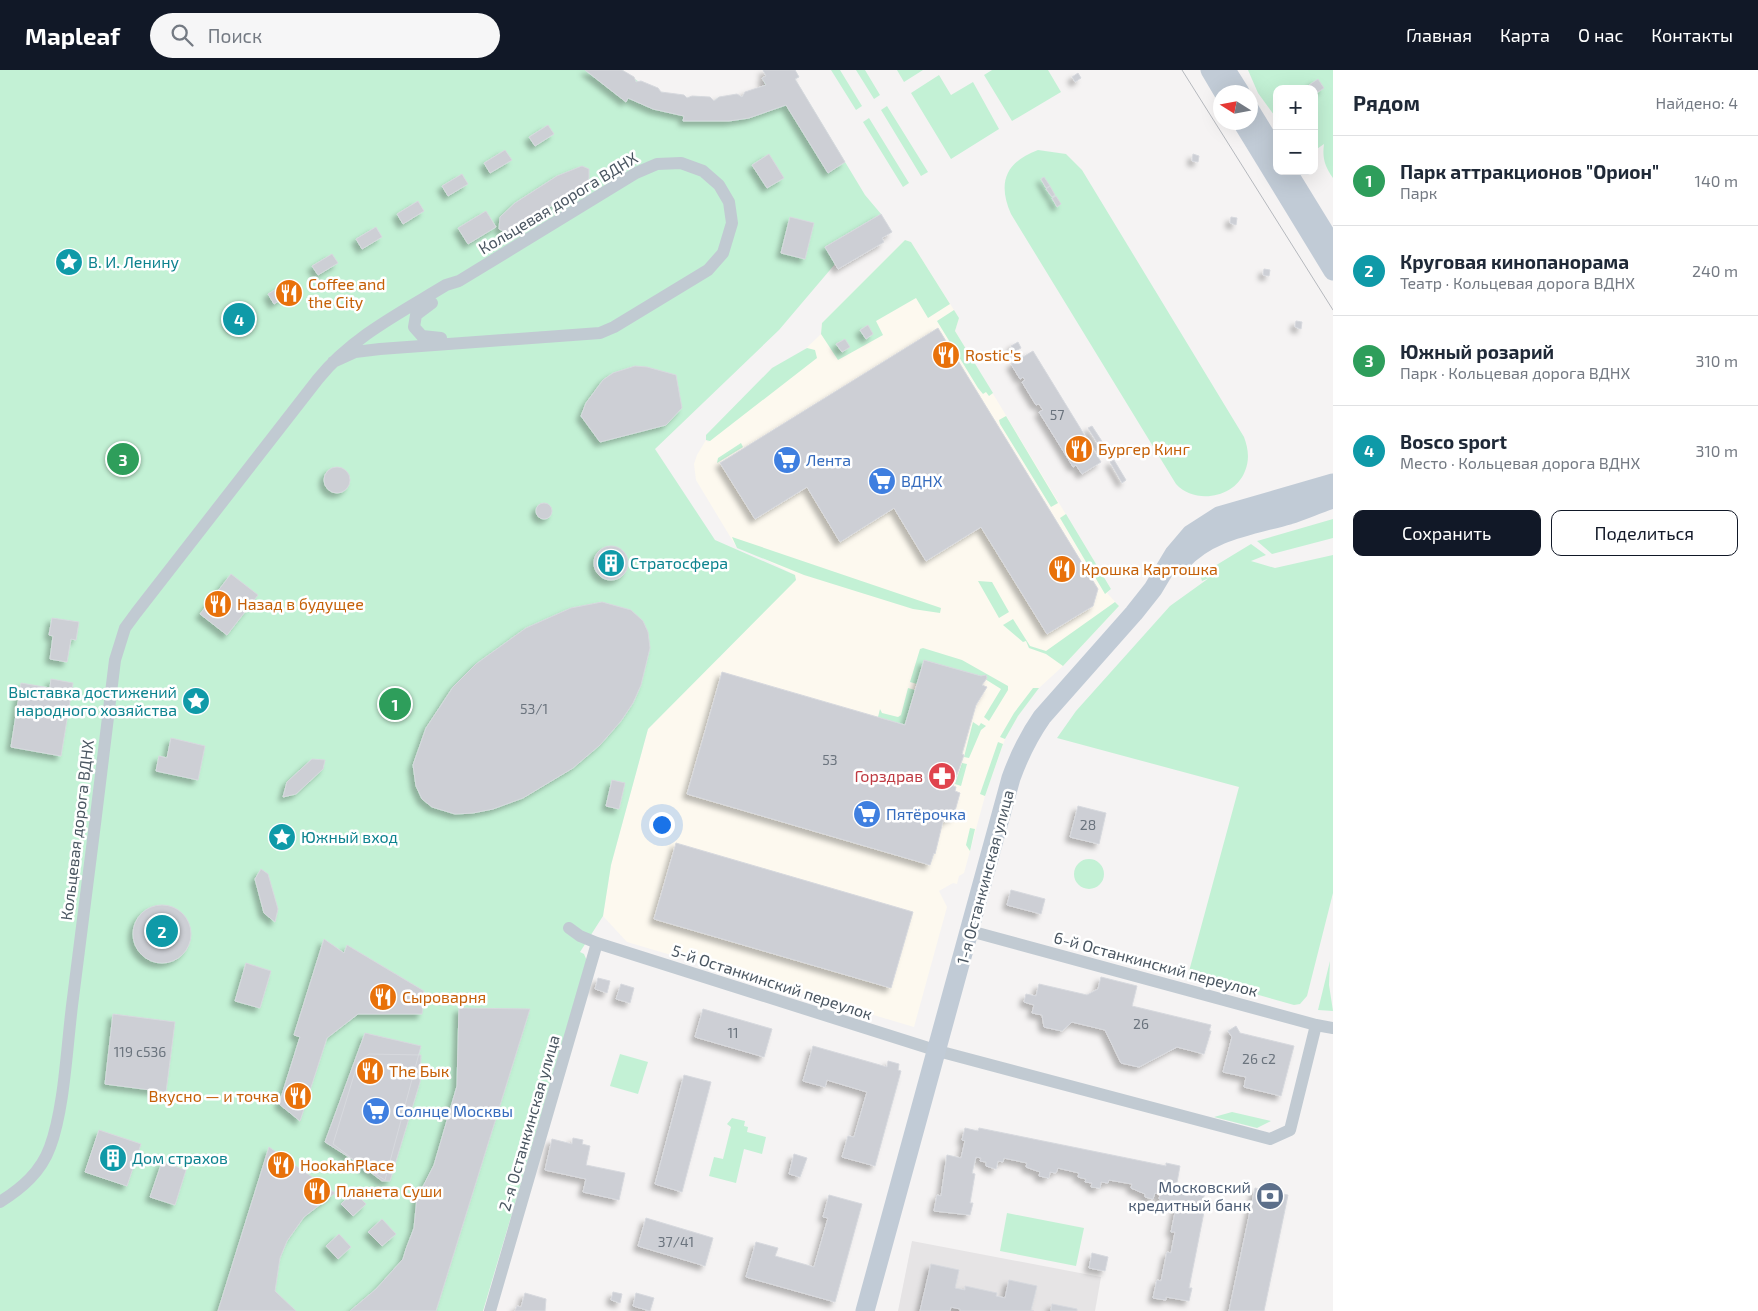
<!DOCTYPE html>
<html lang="ru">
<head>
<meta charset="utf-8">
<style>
  :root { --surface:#fff; --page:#f6f6f7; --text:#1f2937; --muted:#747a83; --line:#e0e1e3; --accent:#111827 }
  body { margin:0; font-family:"Exo 2",sans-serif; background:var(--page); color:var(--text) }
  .controls { position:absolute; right:15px; top:15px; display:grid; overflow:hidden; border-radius:10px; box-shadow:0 5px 20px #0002 }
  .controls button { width:45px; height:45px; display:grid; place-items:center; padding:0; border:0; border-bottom:1px solid var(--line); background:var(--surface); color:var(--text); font:25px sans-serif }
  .compass { position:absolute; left:1213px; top:15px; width:45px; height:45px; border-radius:50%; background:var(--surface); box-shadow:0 5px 20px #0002; rotate:281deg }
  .you { position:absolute; left:661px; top:754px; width:18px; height:18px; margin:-12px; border:4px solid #fff; border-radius:50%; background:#1a73e8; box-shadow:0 0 0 8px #1a73e833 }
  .badge { display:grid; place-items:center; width:32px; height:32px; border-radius:50%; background:var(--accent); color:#fff; font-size:16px; font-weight:700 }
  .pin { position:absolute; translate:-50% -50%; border:2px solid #fff; box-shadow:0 1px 5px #0006 }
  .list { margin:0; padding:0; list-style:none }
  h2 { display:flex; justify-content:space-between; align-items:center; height:65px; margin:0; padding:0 20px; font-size:21px }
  h2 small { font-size:16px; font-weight:400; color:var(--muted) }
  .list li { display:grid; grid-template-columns:32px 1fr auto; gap:15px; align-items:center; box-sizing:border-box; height:90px; padding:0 20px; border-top:1px solid var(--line) }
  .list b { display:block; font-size:19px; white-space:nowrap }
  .list p { margin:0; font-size:16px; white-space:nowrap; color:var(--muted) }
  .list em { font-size:16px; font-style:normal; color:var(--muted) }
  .actions { display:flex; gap:10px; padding:15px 20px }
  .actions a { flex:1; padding:11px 0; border:1px solid var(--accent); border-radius:10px; text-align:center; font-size:18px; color:var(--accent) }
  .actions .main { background:var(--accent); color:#fff }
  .icon { flex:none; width:28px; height:28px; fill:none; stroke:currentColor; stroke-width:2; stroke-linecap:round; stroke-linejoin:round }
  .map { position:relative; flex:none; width:1333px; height:1241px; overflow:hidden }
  header { display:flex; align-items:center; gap:30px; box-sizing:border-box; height:70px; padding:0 25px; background:var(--accent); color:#fff }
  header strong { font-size:24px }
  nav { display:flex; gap:28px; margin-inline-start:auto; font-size:18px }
  .search { width:350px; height:45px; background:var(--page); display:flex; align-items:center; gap:12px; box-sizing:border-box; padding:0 18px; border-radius:28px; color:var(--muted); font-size:19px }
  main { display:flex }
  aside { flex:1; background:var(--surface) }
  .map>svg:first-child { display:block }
  .commercial { fill:#fdf9ef }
  .education { fill:#e6e4e5 }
  .green { fill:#c3f1d5 }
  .building { fill:#cdcfd5; stroke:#d7d9de; filter:url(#shadow) }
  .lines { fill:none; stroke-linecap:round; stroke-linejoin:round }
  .street { stroke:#c1cad2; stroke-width:12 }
  .secondary { stroke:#c1cbd6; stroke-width:19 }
  .tram { stroke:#b5b8bd; stroke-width:1 }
  .labels { text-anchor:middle; stroke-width:5; stroke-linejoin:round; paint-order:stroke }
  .number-label { font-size:14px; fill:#6b747e }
  .street-label { font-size:16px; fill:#4a5661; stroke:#fff }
  .culture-label { font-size:16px; fill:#0d838f; stroke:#fff; text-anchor:start }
  .food-label { font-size:16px; fill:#c56008; stroke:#fff; text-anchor:start }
  .shop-label { font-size:16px; fill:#366cbe; stroke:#fff; text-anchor:start }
  .health-label { font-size:16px; fill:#be3a42; stroke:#fff; text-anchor:end }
  .service-label { font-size:16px; fill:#4e5e75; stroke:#fff; text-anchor:end }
</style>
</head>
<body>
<header>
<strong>Mapleaf</strong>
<div class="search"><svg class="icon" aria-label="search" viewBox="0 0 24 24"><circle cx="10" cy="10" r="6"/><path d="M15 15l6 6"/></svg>Поиск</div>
<nav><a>Главная</a><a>Карта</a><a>О нас</a><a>Контакты</a></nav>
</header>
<main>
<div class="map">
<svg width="1333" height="1241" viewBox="0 0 1333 1241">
  <defs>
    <filter id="shadow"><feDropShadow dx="-4.5" dy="4.5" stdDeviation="2.5" flood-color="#0004"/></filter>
  </defs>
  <rect width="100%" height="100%" fill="#f5f3f3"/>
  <path class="commercial" d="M905 170 911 172 959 248 955 261 1111 519 1107 523 1119 536 1063 596 1039 618 1018 646 1005 669 985 726 964 803 959 806 957 814 953 813 939 821 947 837 914 957 627 872 603 846 611 795 648 659 714 590 720 587 795 505 751 482 737 478 696 410 694 394 697 385 706 370 708 372 821 264 822 253Z"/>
  <path class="education" d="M912 1171 1101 1207 1095 1241H898Z"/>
  <path class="green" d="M0 0H622C634 7 645 19 660 22 669 24 678 24 687 28 695 25 708 26 714 31L719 27H742L765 15 762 8 766 6 763 0H795L799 7 795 9 865 125 881 144 826 177 835 194 779 260 655 379 715 470 795 505 796 510 648 659 611 795 603 846 580 882 584 884 587 891 483 1241H0Z
    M831 0H840L862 36 856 40Z
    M856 0H865L880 25 874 29Z
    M897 0H923L904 12Z
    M992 0H1048L1061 22 1012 51 984 5Z
    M1248 0H1333V108C1325 97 1322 88 1324 74L1314 81V19H1277V49L1258 23Z
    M939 5 951 25 973 12 999 59 951 89 911 23Z
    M887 36 928 102 921 106 881 40Z
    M869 48 909 113 903 117 863 52Z
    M1038 80 1066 84 1082 100 1244 367C1248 378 1250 389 1245 401 1235 428 1195 435 1176 414L1011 144C997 112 1006 92 1038 80Z
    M905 170 911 172 950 234 928 248 916 228 876 251 883 265 838 290 821 264 822 253Z
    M954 240 959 248 955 261 993 323 989 326 986 322 983 324 978 318 937 251Z
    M807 278 815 280 817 288 710 371 706 370V365L772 298Z
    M1006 346 1058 433 1051 437 1000 354 999 350Z
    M741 373 743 377 717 393 718 388Z
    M1066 444 1111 519 1105 524 1060 448Z
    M1333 449V468L1272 484 1257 471Z
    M732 467 941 538 940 543 913 539 804 505 737 478Z
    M1251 474 1266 485 1251 491 1275 498 1333 485V823L1307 926 1300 934 1294 935 1188 905 1239 717 1057 668 1076 641 1170 536 1209 508 1244 493 1202 511 1200 505Z
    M978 511 992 512 1009 542 999 548Z
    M1115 532 1119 536 1063 596 1046 584 1029 578 1026 571 1023 572 1003 555 1013 549 1030 576 1046 581Z
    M923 578 962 590 1008 616V620L989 651 984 647 1001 619 985 609V605L981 607 924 590 917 614 910 612 920 579Z
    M908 618 915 620 905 655 878 647 880 639 882 643 898 647 901 645Z
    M1033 618H1039L1018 646 1005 669 1000 667 1014 643Z
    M973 652 979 656 981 653 986 656 981 660 969 688 964 687Z
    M998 672 1003 674 985 726 980 724Z
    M962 693 967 694 961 716 955 714Z
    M970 758 975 759 970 781 966 775Z
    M1074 804a15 15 0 1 1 30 0a15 15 0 1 1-30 0Z
    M1330 891 1329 915 1333 941 1318 940Z
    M620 984 648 992 638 1024 610 1016Z
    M1232 1042 1271 1051 1257 1058 1214 1047Z
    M732 1048 745 1051 744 1056 748 1057 747 1062 766 1067 762 1084 744 1079 736 1113 709 1106 714 1087 723 1089 731 1057 727 1054Z
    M1007 1143 1084 1158 1076 1196 1000 1181Z"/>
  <path class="building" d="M585 0H622L634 7 636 12 641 11 658 18 661 22 684 25 687 28 692 26 710 27 714 31 719 27 737 24 742 27 745 22 766 15 762 8 766 6 763 0H795L799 7 795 9 845 92 828 103 786 35 749 48 729 51H683L684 46 653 39 628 28 626 32Z
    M1078 3 1081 8 1075 12 1072 7Z
    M1318 9 1324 18 1315 24 1314 19 1309 15Z
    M548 55 554 64 535 76 529 67Z
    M505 80 512 90 490 103 484 93Z
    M769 84 784 108 767 118 752 95Z
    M1193 84 1199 86 1198 92 1192 91Z
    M582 96 589 99V108L584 117 577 123 539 142 521 157 508 163 499 159 500 147 515 133 557 106Z
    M462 104 468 114 448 126 442 116Z
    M1044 107 1050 116 1046 118 1041 109Z
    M1050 116 1055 125 1052 127 1046 119Z
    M1056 126 1061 134 1057 137 1052 128Z
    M418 131 424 141 403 154 397 144Z
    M486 141 496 157 468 174 458 158Z
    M881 144 892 162 882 168 884 172 838 199 825 177Z
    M790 147 814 153 805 189 781 183Z
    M1231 147 1237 148 1236 155 1230 153Z
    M376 157 382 167 362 179 356 169Z
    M332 184 338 193 318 205 312 196Z
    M1264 199 1270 200 1269 206 1263 205Z
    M288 212 293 222 274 234 268 224Z
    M245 239 250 248 233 258 228 250Z
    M1296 251 1302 252 1301 259 1295 257Z
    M868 255 873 264 866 269 860 260Z
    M938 258 1098 519 1093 536 1047 564 981 457 926 491 894 438 840 472 807 417 755 449 720 393Z
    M845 269 850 277 842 282 836 274Z
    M1018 272 1021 278 1014 282 1011 276Z
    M1033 281 1101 392 1082 404 1076 395 1073 397 1072 395 1039 342 1043 340 1039 334 1036 335 1022 312 1025 310 1023 307 1020 309 1011 294Z
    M635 296 647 297 676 305 682 338 666 355 600 372 581 346 586 333 603 310 613 303Z
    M1092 356 1105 376 1101 379 1088 358Z
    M1114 390 1126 410 1122 413 1110 392Z
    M324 410a13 13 0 1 1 26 0a13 13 0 1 1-26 0Z
    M536 441a8 8 0 1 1 16 0a8 8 0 1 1-16 0Z
    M594 493a17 17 0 1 1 34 0a17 17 0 1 1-34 0Z
    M231 504 258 525 227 565 200 544Z
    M602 532 631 540 643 551 648 562 650 578 641 615 633 633 621 651 600 675 573 698 523 728 493 739 473 743 455 744 432 737 422 729 416 716 413 695 426 658 453 617 476 594 526 558 571 538Z
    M52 548 79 552 76 570 71 569 67 592 50 589 53 566 49 565Z
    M924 590 981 606 986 605 987 608 982 615 987 617 976 635 962 684 964 685 953 716 956 717 955 721 960 723 953 748 948 747 946 752 943 751 935 784 934 783 930 795 687 724 722 602 905 655Z
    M51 609 73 613 61 686 11 677 21 613 50 618Z
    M171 668 205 676 198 710 156 701 159 686 167 688Z
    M312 689 325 690 323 699 296 724 283 727 287 712Z
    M612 710 625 713 619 739 606 736Z
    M1078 736 1106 743 1099 774 1070 767Z
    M676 773 913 842 891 918 654 849Z
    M261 799 268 804 278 839 275 852 264 843 255 809Z
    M1011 820 1045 829 1041 844 1007 835Z
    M133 864a29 29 0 1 1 58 0a29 29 0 1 1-58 0Z
    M324 869 344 883 347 875 424 921 422 944H358L327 968 300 1051 279 1034 300 967 294 965Z
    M246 893 271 901 260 938 235 931Z
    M1101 907 1137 916 1132 936 1211 955 1209 961H1211L1204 984 1177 977 1139 997 1121 993 1105 960 1072 952 1062 961 1044 957 1042 945 1032 943 1034 935 1024 932 1026 924 1036 926 1039 914 1087 925 1098 919Z
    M598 908 610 911 607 923 595 919Z
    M621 914 634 918 630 933 616 929Z
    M459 938 530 939 436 1241H350L376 1219 403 1189 406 1179 414 1158 417 1128 434 1095 457 1016Z
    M703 939 772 959 764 987 695 967Z
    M113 944 175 952 166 1022 105 1014Z
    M1236 956 1240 963 1294 976 1281 1026 1244 1017 1246 1007 1223 1002 1232 967 1228 961Z
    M365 963 421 976 385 1110 325 1072Z
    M813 976 887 997 888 991 899 994 898 1000 901 1001 875 1096 842 1087 848 1066 854 1067 867 1022 827 1010 825 1017 803 1011Z
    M369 984 421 985 420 1012 390 1111H382L333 1074 358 992Z
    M684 1005 711 1012 682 1122 655 1114Z
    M965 1058 978 1061 979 1058 1166 1096V1093L1180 1096 1176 1118 1205 1121 1202 1137H1205L1189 1218H1192L1189 1231 1166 1227V1230L1153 1228 1157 1210 1161 1211 1167 1182 1171 1183 1175 1162H1171L1177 1133 1159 1129 1160 1124 1155 1123 1153 1129 1145 1127V1124L1131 1118 1132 1114 1109 1110 1108 1113 1101 1112 1100 1118 1091 1117 1092 1113 1085 1112 1086 1109 1078 1107 1079 1103 1058 1098 1056 1103 1050 1102 1049 1108 1039 1106 1040 1102 1026 1097 1027 1093 1004 1088 1003 1092 998 1091 996 1099 986 1096V1092L980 1091 981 1088 976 1087 972 1103 975 1104 970 1133H973L970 1145 934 1141 937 1125 941 1126 947 1085 961 1088 965 1071 962 1070Z
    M99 1060 141 1074 127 1116 85 1102Z
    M573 1068 583 1070 582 1074 590 1076 586 1095 625 1103 619 1130 583 1122 586 1109 545 1100 552 1069 572 1074Z
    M269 1077 335 1123 304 1147 287 1171 280 1188 275 1221 296 1241H218Z
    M794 1084 807 1088 800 1107 789 1104Z
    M162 1092 186 1100 175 1135 150 1127Z
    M1255 1118 1288 1125 1264 1241H1229Z
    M354 1122 366 1134 353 1146 341 1134Z
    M829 1125 862 1134 835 1232 746 1207 756 1172 778 1178 775 1186 814 1197 828 1148 823 1147Z
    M646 1148 713 1168 705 1196 638 1176Z
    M382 1149 396 1164 382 1176 368 1162Z
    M339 1164 351 1177 338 1189 326 1176Z
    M1092 1183 1108 1187 1105 1201 1089 1198Z
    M931 1194 959 1200 955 1218 965 1220V1216L997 1223 996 1226 1005 1228 1009 1210 1037 1216 1031 1240 1034 1241H960V1239L951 1237 950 1241H920Z
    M613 1222 622 1224 620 1233 611 1230Z
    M525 1223 546 1229 545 1241H515L517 1236 521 1237Z
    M636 1223 654 1228 650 1241 633 1236Z
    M1052 1234 1077 1239V1241H1051Z"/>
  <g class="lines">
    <path class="street" d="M432 233 416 245 414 257 422 266 441 268
      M569 858 580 866 597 873 938 981 1270 1069 1290 1060 1316 955
      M970 861 1316 955 1333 958
      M0 1132C22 1118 41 1102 50 1077 65 1037 67 971 73 928 88 815 101 703 115 590L125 558 136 543 318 309C352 267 400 243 446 215L459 211 636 103 657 94 681 93 703 101 719 115 729 132 732 153 723 183 708 200 614 257 600 263 380 279 355 282 333 292
      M490 1241 597 873"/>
    <path class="secondary" d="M1210 0 1223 22
      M1226 0 1240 22
      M1250 40 1277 84
      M1242 52 1333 201
      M1287 101 1333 176
      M1181 492C1209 461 1250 456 1289 445 1304 440 1318 434 1333 429
      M865 1241 1011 708C1019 686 1028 667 1042 647L1134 543 1153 519 1174 484 1191 464 1219 446 1333 413"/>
    <path class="tram" d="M1182 0 1333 240"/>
  </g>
  <defs>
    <g id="sight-disc" transform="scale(1.4375)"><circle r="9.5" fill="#0f9aa8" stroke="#fff"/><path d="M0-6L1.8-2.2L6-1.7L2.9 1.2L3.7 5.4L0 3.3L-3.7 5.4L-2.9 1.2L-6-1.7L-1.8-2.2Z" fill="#fff"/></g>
    <g id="restaurant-disc" transform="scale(1.4375)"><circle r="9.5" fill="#e8710a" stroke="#fff"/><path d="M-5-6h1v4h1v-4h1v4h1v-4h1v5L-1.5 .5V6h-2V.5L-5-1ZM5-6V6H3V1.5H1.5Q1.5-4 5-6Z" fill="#fff"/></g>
    <g id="supermarket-disc" transform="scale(1.4375)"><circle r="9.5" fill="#3f7fe0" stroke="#fff"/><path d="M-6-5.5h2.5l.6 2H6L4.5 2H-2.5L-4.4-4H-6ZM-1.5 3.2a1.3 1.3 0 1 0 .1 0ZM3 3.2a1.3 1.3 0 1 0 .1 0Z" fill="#fff"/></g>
    <g id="building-disc" transform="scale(1.4375)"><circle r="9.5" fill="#0f9aa8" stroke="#fff"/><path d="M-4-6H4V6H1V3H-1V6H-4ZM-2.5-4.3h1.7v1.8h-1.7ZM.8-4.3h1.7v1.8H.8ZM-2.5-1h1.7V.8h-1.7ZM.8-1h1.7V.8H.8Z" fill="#fff"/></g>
    <g id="pharmacy-disc" transform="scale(1.4375)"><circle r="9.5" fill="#e0444e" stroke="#fff"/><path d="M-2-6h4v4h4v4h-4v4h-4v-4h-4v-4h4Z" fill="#fff"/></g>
    <g id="bank-disc" transform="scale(1.4375)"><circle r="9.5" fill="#5c6f8a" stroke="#fff"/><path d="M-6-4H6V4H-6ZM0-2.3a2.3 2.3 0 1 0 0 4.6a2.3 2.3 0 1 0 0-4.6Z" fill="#fff"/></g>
  </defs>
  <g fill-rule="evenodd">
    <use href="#sight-disc" x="69" y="192"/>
    <use href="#restaurant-disc" x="289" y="223"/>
    <use href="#restaurant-disc" x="946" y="285"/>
    <use href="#restaurant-disc" x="1079" y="379"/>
    <use href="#supermarket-disc" x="787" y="390"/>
    <use href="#supermarket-disc" x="882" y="411"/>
    <use href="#building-disc" x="611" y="493"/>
    <use href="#restaurant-disc" x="1062" y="499"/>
    <use href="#restaurant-disc" x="218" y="534"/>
    <use href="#sight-disc" x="196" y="631"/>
    <use href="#pharmacy-disc" x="942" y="706"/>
    <use href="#supermarket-disc" x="867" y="744"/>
    <use href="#sight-disc" x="282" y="767"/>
    <use href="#restaurant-disc" x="383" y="927"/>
    <use href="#restaurant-disc" x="370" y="1001"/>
    <use href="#restaurant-disc" x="298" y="1026"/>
    <use href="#supermarket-disc" x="376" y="1041"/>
    <use href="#building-disc" x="113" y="1088"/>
    <use href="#restaurant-disc" x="281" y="1095"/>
    <use href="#restaurant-disc" x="317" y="1121"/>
    <use href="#bank-disc" x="1270" y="1126"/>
  </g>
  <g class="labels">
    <g class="number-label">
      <text x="1057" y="350">57</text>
      <text x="534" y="644">53/1</text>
      <text x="830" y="695">53</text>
      <text x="1088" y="760">28</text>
      <text x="1141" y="959">26</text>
      <text x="733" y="968">11</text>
      <text x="140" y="987">119 с536</text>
      <text x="1259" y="994">26 с2</text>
      <text x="676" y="1177">37/41</text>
    </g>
    <g class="street-label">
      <text transform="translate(558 133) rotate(-31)" y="6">Кольцевая дорога ВДНХ</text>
      <text transform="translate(77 760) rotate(-83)" y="6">Кольцевая дорога ВДНХ</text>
      <text transform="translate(985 807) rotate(-75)" y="6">1-я Останкинская улица</text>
      <text transform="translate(1156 894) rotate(15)" y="6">6-й Останкинский переулок</text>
      <text transform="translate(772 912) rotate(18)" y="6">5-й Останкинский переулок</text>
      <text transform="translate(529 1053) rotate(-74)" y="6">2-я Останкинская улица</text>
    </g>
    <g class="culture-label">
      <text x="88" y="198">В. И. Ленину</text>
      <text x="630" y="499">Стратосфера</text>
      <text x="177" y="628" text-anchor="end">Выставка достижений<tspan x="177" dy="18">народного хозяйства</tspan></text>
      <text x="301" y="773">Южный вход</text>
      <text x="132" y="1094">Дом страхов</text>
    </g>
    <g class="food-label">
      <text x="308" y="220">Coffee and<tspan x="308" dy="18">the City</tspan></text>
      <text x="965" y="291">Rostic's</text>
      <text x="1098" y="385">Бургер Кинг</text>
      <text x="1081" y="505">Крошка Картошка</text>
      <text x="237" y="540">Назад в будущее</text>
      <text x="402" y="933">Сыроварня</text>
      <text x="389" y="1007">The Бык</text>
      <text x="279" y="1032" text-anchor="end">Вкусно — и точка</text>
      <text x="300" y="1101">HookahPlace</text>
      <text x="336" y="1127">Планета Суши</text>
    </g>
    <g class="shop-label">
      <text x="806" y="396">Лента</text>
      <text x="901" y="417">ВДНХ</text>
      <text x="886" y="750">Пятёрочка</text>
      <text x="395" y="1047">Солнце Москвы</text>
    </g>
    <g class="health-label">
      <text x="923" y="712">Горздрав</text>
    </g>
    <g class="service-label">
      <text x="1251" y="1123">Московский<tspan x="1251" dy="18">кредитный банк</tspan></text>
    </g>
  </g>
</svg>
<div class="controls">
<button>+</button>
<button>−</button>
</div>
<svg class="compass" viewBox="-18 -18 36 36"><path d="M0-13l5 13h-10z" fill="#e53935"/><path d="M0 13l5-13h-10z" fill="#747a83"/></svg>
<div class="you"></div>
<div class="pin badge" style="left:395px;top:634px;background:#2e9e5b">1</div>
<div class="pin badge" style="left:162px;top:861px;background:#0f9aa8">2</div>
<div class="pin badge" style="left:123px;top:389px;background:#2e9e5b">3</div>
<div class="pin badge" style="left:239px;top:249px;background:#0f9aa8">4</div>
</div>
<aside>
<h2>Рядом<small>Найдено: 4</small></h2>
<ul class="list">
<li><span class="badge" style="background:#2e9e5b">1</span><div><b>Парк аттракционов &quot;Орион&quot;</b><p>Парк</p></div><em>140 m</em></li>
<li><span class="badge" style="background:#0f9aa8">2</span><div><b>Круговая кинопанорама</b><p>Театр · Кольцевая дорога ВДНХ</p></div><em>240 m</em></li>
<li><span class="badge" style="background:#2e9e5b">3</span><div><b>Южный розарий</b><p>Парк · Кольцевая дорога ВДНХ</p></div><em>310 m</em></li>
<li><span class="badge" style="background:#0f9aa8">4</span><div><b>Bosco sport</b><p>Место · Кольцевая дорога ВДНХ</p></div><em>310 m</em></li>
</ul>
<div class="actions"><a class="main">Сохранить</a><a>Поделиться</a></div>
</aside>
</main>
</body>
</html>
